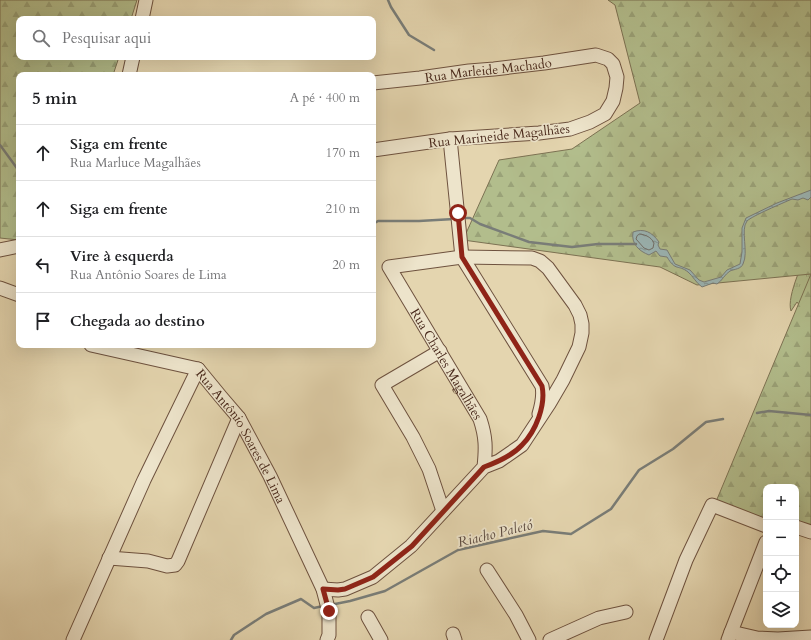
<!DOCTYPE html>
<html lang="pt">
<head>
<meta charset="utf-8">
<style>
  :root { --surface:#fff; --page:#f2f2f2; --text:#202124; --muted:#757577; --line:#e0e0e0 }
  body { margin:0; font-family:Cardo,serif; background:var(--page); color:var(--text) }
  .controls { position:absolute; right:12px; bottom:12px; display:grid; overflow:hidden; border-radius:8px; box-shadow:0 4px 16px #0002 }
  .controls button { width:36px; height:36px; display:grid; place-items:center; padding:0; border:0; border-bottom:1px solid var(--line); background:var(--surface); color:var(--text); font:20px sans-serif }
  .stop { position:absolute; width:12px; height:12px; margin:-9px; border:3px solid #8f2418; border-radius:50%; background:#fff }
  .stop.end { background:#8f2418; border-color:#fff; box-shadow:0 1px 4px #0008 }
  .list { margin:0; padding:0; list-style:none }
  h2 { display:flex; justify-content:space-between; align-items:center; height:52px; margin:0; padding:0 16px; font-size:17px }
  h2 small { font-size:13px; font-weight:400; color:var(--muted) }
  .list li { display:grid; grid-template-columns:26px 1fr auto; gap:12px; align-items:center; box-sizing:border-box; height:56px; padding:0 16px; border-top:1px solid var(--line) }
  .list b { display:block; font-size:15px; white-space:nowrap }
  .list p { margin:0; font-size:13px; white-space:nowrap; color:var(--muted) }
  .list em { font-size:13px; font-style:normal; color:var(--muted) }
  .icon { flex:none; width:22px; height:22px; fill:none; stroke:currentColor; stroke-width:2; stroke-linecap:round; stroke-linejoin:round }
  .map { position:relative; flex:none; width:811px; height:640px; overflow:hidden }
  .search { position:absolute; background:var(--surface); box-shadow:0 4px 16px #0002; left:16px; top:16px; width:360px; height:44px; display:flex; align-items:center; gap:10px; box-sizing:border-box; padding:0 14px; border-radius:8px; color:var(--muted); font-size:15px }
  .panel { position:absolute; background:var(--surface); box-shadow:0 4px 16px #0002; left:16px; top:72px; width:360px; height:276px; border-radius:8px }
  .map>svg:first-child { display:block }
  .grass { fill:url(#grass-tufts); stroke:#7c7253 }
  .forest { fill:url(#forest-firs); stroke:#7c7253 }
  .water { fill:url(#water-ripples); stroke:#797d78 }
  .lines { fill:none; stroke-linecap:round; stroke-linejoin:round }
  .shore { stroke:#716e68; stroke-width:1 }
  .stream { stroke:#797d78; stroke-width:2.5 }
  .minor-casing { stroke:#6e523f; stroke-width:15 }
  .minor { stroke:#ede4cb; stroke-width:13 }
  .route { stroke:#8f2418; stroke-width:5 }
  .labels { text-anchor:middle; stroke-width:3.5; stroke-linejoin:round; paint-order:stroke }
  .street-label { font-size:13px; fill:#47271a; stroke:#ede4cb }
  .water-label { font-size:14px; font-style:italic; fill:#5c4b41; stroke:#ede4cb }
</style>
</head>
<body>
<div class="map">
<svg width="811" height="640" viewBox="0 0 811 640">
  <defs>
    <pattern id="grass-tufts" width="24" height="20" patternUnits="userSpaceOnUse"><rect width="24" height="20" fill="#b2bd8c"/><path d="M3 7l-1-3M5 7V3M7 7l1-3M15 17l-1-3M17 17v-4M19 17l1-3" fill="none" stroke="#9aa278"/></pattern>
    <pattern id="forest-firs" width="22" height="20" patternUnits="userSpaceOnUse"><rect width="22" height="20" fill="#b2bd8c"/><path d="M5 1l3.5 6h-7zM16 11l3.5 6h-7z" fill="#9aa278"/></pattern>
    <pattern id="water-ripples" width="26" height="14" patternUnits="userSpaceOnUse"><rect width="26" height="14" fill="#9bb6b6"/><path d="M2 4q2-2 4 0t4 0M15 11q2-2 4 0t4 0" fill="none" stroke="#809493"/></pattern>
  </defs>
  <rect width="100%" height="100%" fill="#e4d5af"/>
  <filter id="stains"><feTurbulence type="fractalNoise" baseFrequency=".005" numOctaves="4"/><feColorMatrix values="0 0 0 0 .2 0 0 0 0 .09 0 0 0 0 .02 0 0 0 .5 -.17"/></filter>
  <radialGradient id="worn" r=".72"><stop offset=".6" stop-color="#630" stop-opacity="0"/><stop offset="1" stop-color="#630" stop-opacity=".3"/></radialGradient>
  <path class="grass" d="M811 243V297L800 306 797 302 791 311C786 296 805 258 811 243Z"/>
  <path class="forest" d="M0 0H137L131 19H19V57H119L113 75H19V240L0 238Z
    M608 0H811V535L796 530V487H766V521L715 504 811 274 697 285 660 267 463 240 499 160 572 149 640 103 615 5Z"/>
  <path class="water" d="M811 190V197L808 200 803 198 798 200 792 199C783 203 752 216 747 221 740 230 749 252 743 264 741 269 735 269 730 271 725 274 722 281 717 284L713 283 702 287C696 283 693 276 688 272 678 264 676 272 667 257L660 256 656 251 649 255C639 251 631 244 633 232 644 228 652 232 659 242L658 245 660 249 667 250 675 264 690 270 699 280 704 282 721 277 727 270 740 264 742 252V228L746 218 777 203Z"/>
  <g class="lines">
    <path class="shore" d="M640 234C646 235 651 237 654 243L653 248 649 250 644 248 636 239 637 236Z"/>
    <path class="stream" d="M388 0 391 7 409 35 434 50
      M0 145 19 171
      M463 218H470L480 224 529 242 572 247 598 244H636
      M373 224 378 221H419L454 219
      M757 413 769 411 811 415
      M330 605 350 601 385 591 458 550 543 531 571 534 611 509 639 470 673 449 706 422 723 419
      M231 640 234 635 266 614 301 599 314 608 323 606"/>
    <g class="minor-casing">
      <g id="minor">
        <path d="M142 19 146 0"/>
        <path d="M129 75 133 57"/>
        <path id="s1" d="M373 83 420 78 469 71 494 69 544 63 596 55 608 59 613 64 617 77 616 88 613 101 605 114 590 122 570 129 539 133 450 139 373 150"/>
        <path d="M450 139 462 257 542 386C544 396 542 404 539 414"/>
        <path d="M0 250 19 246"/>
        <path d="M0 288 19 295"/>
        <path id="s2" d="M91 345 198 369 221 397 239 418 270 476 323 589 329 612V635L327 640"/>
        <path d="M440 351 382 385 413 437 429 469 443 511"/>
        <path d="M796 527 811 532"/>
        <path d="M109 558 148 561 167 566 175 565 178 561 239 418"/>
        <path d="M487 570 516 615 529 640"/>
        <path id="s3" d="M323 589 338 590 345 589 373 577 411 546 484 467 499 461 522 445 549 404 563 380 579 347 582 333V324L580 315 575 305 548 268 540 261 532 258 462 257 389 267 480 419C486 437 486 448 484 467"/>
        <path d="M368 617 381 640"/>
        <path d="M731 632 766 542"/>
        <path d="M453 634 455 640"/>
        <path d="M73 640 144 480 198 369"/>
        <path d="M550 640 599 618 626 612"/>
        <path d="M656 640 686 560 712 505 766 526"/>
        <path d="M728 640 731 632 757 638 778 639 811 637"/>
      </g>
    </g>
    <use href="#minor" class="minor"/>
  </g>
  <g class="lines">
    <path class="route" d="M329 611 323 589 338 590 345 589 373 577 412 546 484 467C498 462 512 456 522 445 536 431 546 405 542 386L462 257 458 213"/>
  </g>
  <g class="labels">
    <g class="street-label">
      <text dy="5" stroke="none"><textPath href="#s1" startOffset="116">Rua Marleide Machado</textPath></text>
      <text transform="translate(499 135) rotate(-6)" y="5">Rua Marineide Magalhães</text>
      <text dy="5" stroke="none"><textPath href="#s3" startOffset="732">Rua Charles Magalhães</textPath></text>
      <text dy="5" stroke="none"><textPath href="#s2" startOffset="190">Rua Antônio Soares de Lima</textPath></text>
    </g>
    <g class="water-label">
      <text transform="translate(495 533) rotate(-14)" y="5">Riacho Paletó</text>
    </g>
  </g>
  <rect width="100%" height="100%" filter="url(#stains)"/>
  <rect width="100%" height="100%" fill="url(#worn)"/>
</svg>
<div class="controls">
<button>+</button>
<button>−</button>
<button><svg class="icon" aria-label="locate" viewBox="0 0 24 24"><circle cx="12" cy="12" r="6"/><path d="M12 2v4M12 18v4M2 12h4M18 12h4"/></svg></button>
<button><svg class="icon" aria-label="layers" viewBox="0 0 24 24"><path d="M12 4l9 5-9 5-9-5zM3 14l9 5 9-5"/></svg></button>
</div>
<div class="stop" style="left:458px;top:213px"></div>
<div class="stop end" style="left:329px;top:611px"></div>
<div class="search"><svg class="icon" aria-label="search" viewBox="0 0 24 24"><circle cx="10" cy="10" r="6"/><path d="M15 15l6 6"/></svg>Pesquisar aqui</div>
<section class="panel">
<h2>5 min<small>A pé · 400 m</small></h2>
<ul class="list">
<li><svg class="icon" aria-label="ahead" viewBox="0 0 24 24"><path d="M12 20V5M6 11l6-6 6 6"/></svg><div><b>Siga em frente</b><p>Rua Marluce Magalhães</p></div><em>170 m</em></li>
<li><svg class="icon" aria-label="ahead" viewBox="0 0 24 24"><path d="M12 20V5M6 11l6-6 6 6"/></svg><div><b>Siga em frente</b></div><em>210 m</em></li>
<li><svg class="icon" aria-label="left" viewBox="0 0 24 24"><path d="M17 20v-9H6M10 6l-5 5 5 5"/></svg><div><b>Vire à esquerda</b><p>Rua Antônio Soares de Lima</p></div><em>20 m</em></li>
<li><svg class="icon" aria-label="arrive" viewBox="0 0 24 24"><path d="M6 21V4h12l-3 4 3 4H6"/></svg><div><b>Chegada ao destino</b></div></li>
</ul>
</section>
</div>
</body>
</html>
